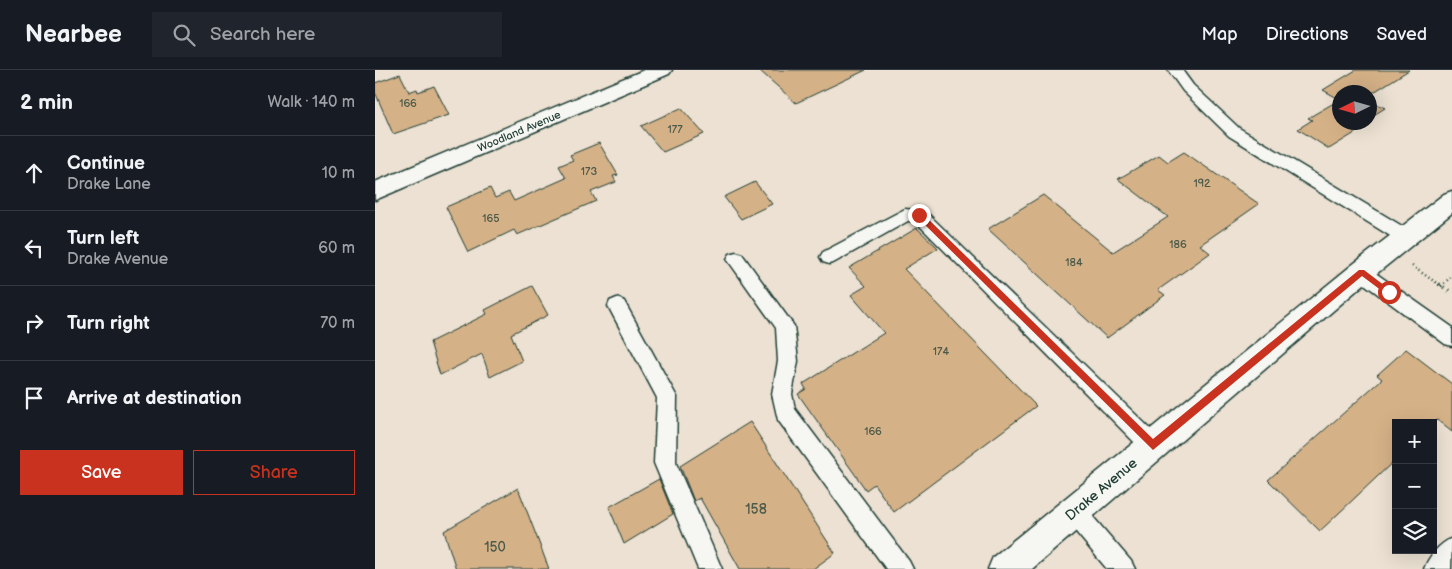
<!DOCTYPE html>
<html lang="en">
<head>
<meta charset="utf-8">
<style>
  :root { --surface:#171b24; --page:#20242c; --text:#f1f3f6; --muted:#9ea1a6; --line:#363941; --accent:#c8321e }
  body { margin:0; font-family:"Balsamiq Sans",sans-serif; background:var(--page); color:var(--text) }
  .controls { position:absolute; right:15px; bottom:15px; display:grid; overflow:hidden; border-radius:0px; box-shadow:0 5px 20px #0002 }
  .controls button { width:45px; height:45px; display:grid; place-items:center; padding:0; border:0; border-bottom:1px solid var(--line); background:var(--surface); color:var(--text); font:25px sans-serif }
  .compass { position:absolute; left:957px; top:15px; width:45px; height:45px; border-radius:50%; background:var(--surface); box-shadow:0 5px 20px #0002; rotate:265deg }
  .stop { position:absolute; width:15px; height:15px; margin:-11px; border:4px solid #c8321e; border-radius:50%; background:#fff }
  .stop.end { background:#c8321e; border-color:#fff; box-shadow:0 1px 5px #0008 }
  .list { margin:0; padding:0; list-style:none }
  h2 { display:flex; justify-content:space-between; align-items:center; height:65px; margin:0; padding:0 20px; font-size:21px }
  h2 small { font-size:16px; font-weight:400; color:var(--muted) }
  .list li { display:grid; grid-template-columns:32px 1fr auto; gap:15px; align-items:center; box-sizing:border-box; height:75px; padding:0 20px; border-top:1px solid var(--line) }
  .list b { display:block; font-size:19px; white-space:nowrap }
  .list p { margin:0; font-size:16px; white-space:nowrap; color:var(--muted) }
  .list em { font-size:16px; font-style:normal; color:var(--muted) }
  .actions { display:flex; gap:10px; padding:15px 20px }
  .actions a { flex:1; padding:11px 0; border:1px solid var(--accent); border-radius:0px; text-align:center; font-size:18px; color:var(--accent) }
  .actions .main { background:var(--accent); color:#fff }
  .icon { flex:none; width:28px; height:28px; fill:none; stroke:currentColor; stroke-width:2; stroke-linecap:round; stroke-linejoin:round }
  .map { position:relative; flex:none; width:1077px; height:499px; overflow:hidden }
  header { display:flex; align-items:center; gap:30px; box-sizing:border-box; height:70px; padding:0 25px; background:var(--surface); border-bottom:1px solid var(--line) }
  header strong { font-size:24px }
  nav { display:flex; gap:28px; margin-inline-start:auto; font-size:18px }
  .search { width:350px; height:45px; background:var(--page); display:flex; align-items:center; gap:12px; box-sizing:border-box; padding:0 18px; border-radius:0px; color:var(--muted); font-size:19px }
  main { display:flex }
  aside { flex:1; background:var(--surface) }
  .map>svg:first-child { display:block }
  .building { fill:#d5b187; stroke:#1f3d34 }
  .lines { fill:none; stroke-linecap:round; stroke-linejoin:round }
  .service-casing { stroke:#1f3d34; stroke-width:3 }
  .tertiary-casing { stroke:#1f3d34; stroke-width:3 }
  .path-far1 { stroke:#1f3d34; stroke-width:2.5; stroke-dasharray:1 3; stroke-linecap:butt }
  .path { stroke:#1f3d34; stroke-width:4; stroke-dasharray:1 4.5; stroke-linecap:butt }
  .service { fill:#f6f6f2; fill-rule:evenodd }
  .tertiary { fill:#f6f6f2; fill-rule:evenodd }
  .route { fill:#c8321e }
  .labels { text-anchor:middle; stroke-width:4; stroke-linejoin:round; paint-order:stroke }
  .number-label { font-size:11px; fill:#4c5a49 }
  .far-street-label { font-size:11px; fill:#1f3d34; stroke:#f6f6f2 }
  .street-label { font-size:14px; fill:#1f3d34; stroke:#f6f6f2 }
  .near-number-label { font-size:14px; fill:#4c5a49 }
</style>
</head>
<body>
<header>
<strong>Nearbee</strong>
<div class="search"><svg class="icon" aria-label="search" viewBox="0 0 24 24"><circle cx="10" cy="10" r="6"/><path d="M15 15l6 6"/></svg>Search here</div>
<nav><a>Map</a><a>Directions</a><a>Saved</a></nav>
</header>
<main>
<aside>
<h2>2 min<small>Walk · 140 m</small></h2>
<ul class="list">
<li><svg class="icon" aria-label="ahead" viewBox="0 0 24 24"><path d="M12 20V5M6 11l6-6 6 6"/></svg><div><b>Continue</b><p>Drake Lane</p></div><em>10 m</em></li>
<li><svg class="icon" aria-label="left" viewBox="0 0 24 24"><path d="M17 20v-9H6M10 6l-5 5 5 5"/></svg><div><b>Turn left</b><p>Drake Avenue</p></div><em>60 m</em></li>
<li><svg class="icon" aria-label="right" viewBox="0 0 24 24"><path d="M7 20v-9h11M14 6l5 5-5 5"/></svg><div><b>Turn right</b></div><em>70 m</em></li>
<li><svg class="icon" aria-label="arrive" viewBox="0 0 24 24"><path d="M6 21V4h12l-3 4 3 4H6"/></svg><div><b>Arrive at destination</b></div></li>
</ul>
<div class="actions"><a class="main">Save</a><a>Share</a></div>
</aside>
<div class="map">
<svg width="1077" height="499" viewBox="0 0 1077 499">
  <rect width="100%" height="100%" fill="#ece1d2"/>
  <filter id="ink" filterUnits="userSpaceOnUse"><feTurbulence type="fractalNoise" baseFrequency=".02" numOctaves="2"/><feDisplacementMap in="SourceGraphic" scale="10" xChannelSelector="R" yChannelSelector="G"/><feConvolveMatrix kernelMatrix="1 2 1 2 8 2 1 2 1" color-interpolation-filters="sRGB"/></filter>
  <g filter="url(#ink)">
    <path class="building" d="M384 0H491L421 33Z
      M981 0H1034L994 25V22H964V29L948 20Z
      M25 4 34 22 42 19 43 22 59 16 74 45 18 64 0 22V13Z
      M964 30V52H987L983 55 988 58 954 79 923 59 937 50 933 48Z
      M994 30 1010 38 994 48Z
      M306 38 329 64 288 82 266 56Z
      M224 73 243 105 238 106 241 112 216 122 221 131 142 165 139 160 93 182 71 137 115 118 120 128 134 122 139 131 191 108 184 96 198 90 195 85Z
      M809 82 884 134 825 175 835 183 783 220 790 225 732 268 613 159 668 125 738 182 793 147 743 109 784 85 793 92Z
      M380 112 397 134 366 149 349 127Z
      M542 158 563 178 529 199 661 336 519 442 499 414 491 420 423 324 431 319 428 314 509 263 476 225 491 216 474 198Z
      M157 216 173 245 136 264 147 291 115 307 107 284 65 305 55 272 112 244 110 240Z
      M1031 279 1077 314V362L1062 350 1058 353H1021V389L945 461 893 410 1007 309 1002 305Z
      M375 352 460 483 438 499H365L325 428 319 431 305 396Z
      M284 409 298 444 249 474 234 437Z
      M143 418 174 499H81L69 461Z"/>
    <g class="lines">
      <g class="service-casing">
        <path id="service" d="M793 0H807L818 15 864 58 1037 162 1040 167 1037 172 1031 174 1025 172 854 66 808 21Z
          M530 139 550 141 786 369 789 376 786 383 778 386 770 383 540 151H533L460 192 454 194 448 192 445 187 448 182Z
          M361 182 367 184 419 256 423 291 417 324 420 339 534 491 538 499H511L403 350 397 324 403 291 401 258 352 189 355 184Z
          M986 195 992 197 1077 257V276L1070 274 980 207 977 202 980 197Z
          M242 228 249 231 302 327 301 393 347 499H323L279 393 282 328 233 236 235 231Z
          M699 431 707 434 756 491 760 499H732L691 450 688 442 691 434Z
          M1077 468 1076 499H1049C1054 486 1064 474 1077 468Z"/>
      </g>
      <g class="tertiary-casing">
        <path id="tertiary" d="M269 0H297L294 4 0 130V112Z
          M1077 121V143L995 209 657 499H613L618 487 977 195 1069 124Z"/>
      </g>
      <path class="path-far1" d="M1037 196 1066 216
        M1066 216 1077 206"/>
      <path class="path" d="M1064 214 1077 223
        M1066 216 1068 214"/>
      <use href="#service" class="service"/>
      <use href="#tertiary" class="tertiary"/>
    </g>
  </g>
  <path class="route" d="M542 143H547L778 369 984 200H989L1018 222 1014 225 1011 224 987 206 778 380 542 147Z"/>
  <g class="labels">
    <g class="number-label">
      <text x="33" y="37">166</text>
      <text x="300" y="63">177</text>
      <text x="214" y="105">173</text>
      <text x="827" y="117">192</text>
      <text x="116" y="152">165</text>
      <text x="803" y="178">186</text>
      <text x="699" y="196">184</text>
      <text x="566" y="285">174</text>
      <text x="498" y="365">166</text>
    </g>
    <g class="far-street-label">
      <text transform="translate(144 61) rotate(-23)" y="4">Woodland Avenue</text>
    </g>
    <g class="street-label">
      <text transform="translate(726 419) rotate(-40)" y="5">Drake Avenue</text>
    </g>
    <g class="near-number-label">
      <text x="381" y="444">158</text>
      <text x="120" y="482">150</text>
    </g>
  </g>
</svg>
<div class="controls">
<button>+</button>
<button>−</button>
<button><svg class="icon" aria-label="layers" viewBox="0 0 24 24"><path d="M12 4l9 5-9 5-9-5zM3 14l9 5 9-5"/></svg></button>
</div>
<svg class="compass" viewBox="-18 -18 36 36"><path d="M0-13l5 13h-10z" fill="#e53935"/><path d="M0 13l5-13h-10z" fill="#9ea1a6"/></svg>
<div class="stop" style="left:1014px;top:222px"></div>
<div class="stop end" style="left:544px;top:145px"></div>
</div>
</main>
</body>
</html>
